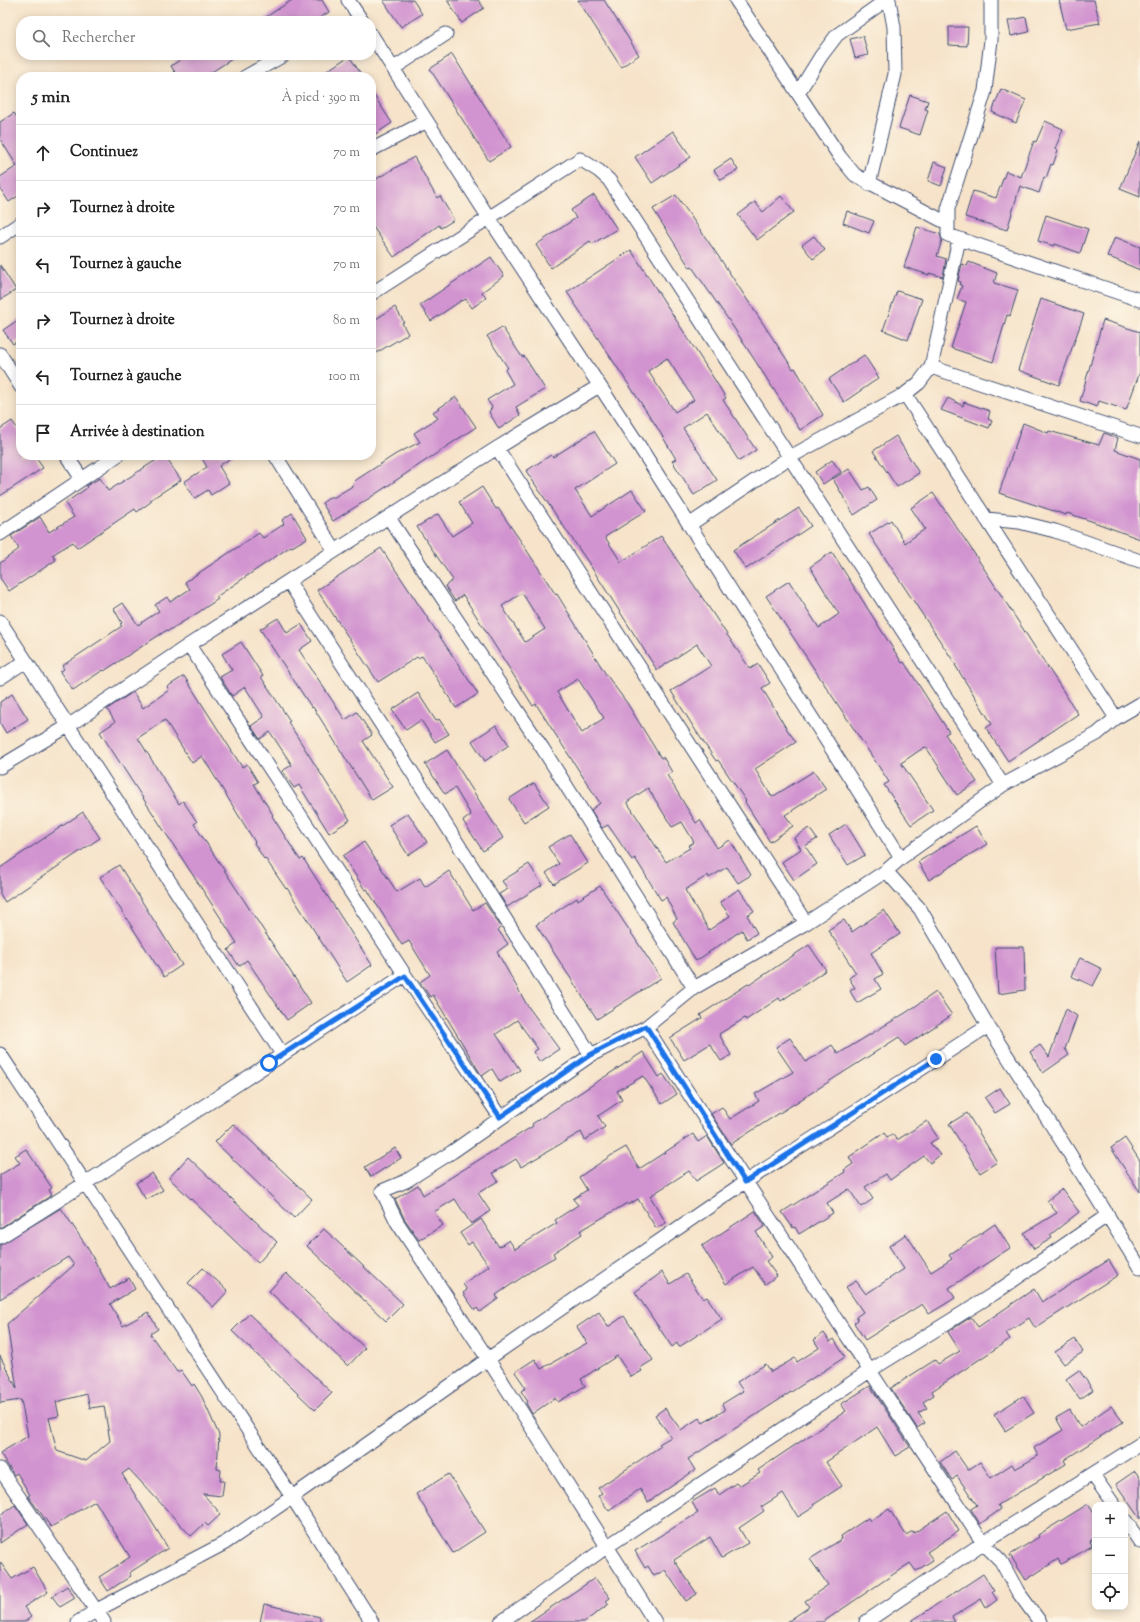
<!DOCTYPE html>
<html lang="fr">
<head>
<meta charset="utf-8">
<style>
  :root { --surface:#fff; --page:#f2f2f2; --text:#222; --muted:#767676; --line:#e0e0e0 }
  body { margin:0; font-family:"Sorts Mill Goudy",serif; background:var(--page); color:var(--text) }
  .controls { position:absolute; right:12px; bottom:12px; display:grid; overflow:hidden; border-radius:8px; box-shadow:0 2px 10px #0003 }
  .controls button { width:36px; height:36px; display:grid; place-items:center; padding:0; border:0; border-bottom:1px solid var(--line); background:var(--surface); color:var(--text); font:20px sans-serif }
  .stop { position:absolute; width:12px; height:12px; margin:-9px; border:3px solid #1a73e8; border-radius:50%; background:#fff }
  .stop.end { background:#1a73e8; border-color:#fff; box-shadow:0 1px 4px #0008 }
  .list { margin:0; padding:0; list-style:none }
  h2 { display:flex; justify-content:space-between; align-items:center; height:52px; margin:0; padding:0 16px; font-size:17px }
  h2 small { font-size:13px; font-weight:400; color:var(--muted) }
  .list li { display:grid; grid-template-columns:26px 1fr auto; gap:12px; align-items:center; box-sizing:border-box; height:56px; padding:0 16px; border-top:1px solid var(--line) }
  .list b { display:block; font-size:15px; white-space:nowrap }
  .list em { font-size:13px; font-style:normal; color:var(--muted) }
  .icon { flex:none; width:22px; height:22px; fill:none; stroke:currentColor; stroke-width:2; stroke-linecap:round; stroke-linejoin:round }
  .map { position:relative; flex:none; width:1140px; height:1622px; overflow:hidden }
  .search { position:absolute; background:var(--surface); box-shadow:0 2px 10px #0003; left:16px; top:16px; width:360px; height:44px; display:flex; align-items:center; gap:10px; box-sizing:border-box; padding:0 14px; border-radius:16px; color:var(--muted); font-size:15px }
  .panel { position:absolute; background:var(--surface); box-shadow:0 2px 10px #0003; left:16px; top:72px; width:360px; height:388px; border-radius:16px }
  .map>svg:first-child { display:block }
  .building { fill:#d294d0; fill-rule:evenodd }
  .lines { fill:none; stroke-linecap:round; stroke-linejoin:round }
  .minor-casing { stroke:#3c4a6e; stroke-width:15 }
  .minor { stroke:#fff; stroke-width:13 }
  .route { stroke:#1a73e8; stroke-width:5 }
</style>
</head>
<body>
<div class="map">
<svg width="1140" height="1622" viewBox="0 0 1140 1622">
  <rect width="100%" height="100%" fill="#fcf5e5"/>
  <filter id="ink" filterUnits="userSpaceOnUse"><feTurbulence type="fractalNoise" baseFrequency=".025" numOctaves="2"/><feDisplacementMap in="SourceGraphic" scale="8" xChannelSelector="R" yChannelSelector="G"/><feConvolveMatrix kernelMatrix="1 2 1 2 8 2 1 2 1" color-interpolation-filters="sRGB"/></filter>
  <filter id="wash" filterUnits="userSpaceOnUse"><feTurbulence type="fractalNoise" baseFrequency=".012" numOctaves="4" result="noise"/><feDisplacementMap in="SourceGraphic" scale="16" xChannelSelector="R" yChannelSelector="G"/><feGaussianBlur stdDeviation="0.9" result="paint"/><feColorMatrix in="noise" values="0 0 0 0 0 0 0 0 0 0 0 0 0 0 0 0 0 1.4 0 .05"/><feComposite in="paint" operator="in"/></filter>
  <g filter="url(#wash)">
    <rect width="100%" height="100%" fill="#f6e3c9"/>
    <g id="blocks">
      <path class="building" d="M292 0H322L329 12 315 21H260Z
        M383 0H413L422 14 401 27Z
        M447 0H478L484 8 462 23Z
        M578 0H604L639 55 621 67Z
        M1059 0H1094L1100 23 1066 29Z
        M1026 17 1029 32 1011 36 1008 21Z
        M949 27H968L967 46 949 45Z
        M863 36 868 55 855 58 850 39Z
        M452 54 511 147 489 161 430 69Z
        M187 55H238L204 77H178L171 66Z
        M349 56 363 77H318Z
        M1001 89 1026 100 1016 123 992 112Z
        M371 91 392 123 371 137Z
        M910 95 928 101 925 109 928 110 920 135 899 128Z
        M14 113 21 123V194L9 202 0 188V177L17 166 0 139V122Z
        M1045 121 1063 129 1055 149 1058 150 1053 165 1051 164 1046 178 1044 177 1039 193 1020 186 1007 230 965 217 973 191 996 198 1006 171 1021 177 1034 141 1036 142Z
        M673 131 691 157 652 183 635 157Z
        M1140 141V197L1120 189Z
        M414 157 437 198 440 196 454 220 441 228 439 225 394 257 371 224V182Z
        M731 159 738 170 721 180 714 170Z
        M934 162 947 167 941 186 928 181Z
        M594 195 617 229 592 244 590 241 551 268 536 245 576 218 571 210Z
        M676 195 721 260 793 369 795 368 823 415 800 430 730 322 692 267 690 268 653 209Z
        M781 196 794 212 757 240 738 215 755 202 763 212Z
        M847 211 874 221 869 233 843 223Z
        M1046 215 1088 229 1080 253 1055 244 1054 246 1038 241Z
        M917 227 940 234 942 240 937 256 946 259 943 277 929 273V275L904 267Z
        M814 236 825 250 813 259 802 245Z
        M1115 237 1140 247V270L1107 256Z
        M631 250 711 374 726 398 723 400 756 450 739 461 707 412 683 428 717 480 694 495 672 461 676 459 655 424 567 292ZM667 358 694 400 675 412 648 371Z
        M491 257 504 276 482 292 486 298 472 308 466 299 463 301 462 300 431 321 420 305Z
        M969 262 997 273 994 283 1018 290 1010 316 1007 315 993 362 951 348 966 302 957 299 962 286 960 285 961 282 958 281 962 264 967 266Z
        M0 265 16 290 0 300Z
        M897 291 922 299 908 340 883 330Z
        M1041 299 1084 314 1059 385 1018 370Z
        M395 307 404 322 402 323 408 334 371 356V322Z
        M21 318V339L13 344 3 330Z
        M1103 320 1140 332V372L1126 410 1099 401 1097 407 1080 401Z
        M502 327 522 357 524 356 545 389 516 407 520 415 499 429 489 412 492 407 487 400 513 384 505 370 508 368 487 336Z
        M864 355 879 378 844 402 829 379Z
        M456 397 476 427 365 501 333 521 322 503 332 496 333 498 354 485 353 483 356 480 396 454 420 442 414 433 438 418 433 412Z
        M948 398 963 406 964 402 990 411 988 419 992 421 989 428 941 410Z
        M12 421 21 434V455H34L43 468 0 496V429Z
        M1023 423 1048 433 1049 431 1099 445 1104 433 1118 438 1115 450 1140 459V539L1091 521 1067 513 1066 515 999 493Z
        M594 431 615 464 575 490 592 516 632 490 646 511 605 537 621 562 661 536 750 669 758 664 770 683 762 688 786 728 796 742 755 769 772 797 814 771 826 789 785 815 793 826 770 842 745 802 746 801 718 760 716 761 696 731 671 691 711 666 697 644 657 670 588 562 526 471 551 455 553 457Z
        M896 436 919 473 897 487 873 451Z
        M164 455 181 480 150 500 152 501 137 512 135 509 77 548 73 542 52 555 56 560 9 591 0 578V563L19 549 11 536 40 517 49 532 74 517 65 503 87 488 86 486 100 478 108 491Z
        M200 455H235L219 466 229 483 211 495 208 490 195 498 184 482 207 467Z
        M832 460 841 472 823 484 815 472Z
        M849 469 863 490 869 487 877 500 854 515 833 479Z
        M482 487 496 509 498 508 520 540 556 595 557 594 605 673 627 703 661 758 663 757 672 772 667 775 696 823 700 820 717 848 730 840 751 875 738 883 727 867 709 878 708 875 685 890 709 930 730 916 720 902 739 889 754 911 747 915 757 933 747 939 742 930 696 961 673 922 677 919 666 897 661 900 635 858 632 860 608 825 602 828 591 810 600 803 550 726 536 704 533 706 463 595 455 601 445 586 453 580 417 527 438 514 452 536 472 523 459 502ZM522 593 545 629 525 642 502 606ZM578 679 604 718 582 733 557 692ZM648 788 672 827 682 822 694 842 688 846 690 848 666 862 627 802Z
        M933 493 970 547 1078 714 1008 761 986 728 992 724 955 665H956L869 534 891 520 905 543 925 529 911 508Z
        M799 508 811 526 746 569 733 550Z
        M292 513 307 538 292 547 291 546 216 597 218 599 199 612 168 631 167 630 104 671 103 670 73 690 60 672 64 669 62 666 122 626 120 624 122 623 114 609 123 603 138 625 159 611 155 605 167 597 170 602 190 589 185 582 259 533 263 538 284 524 282 520Z
        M381 548 478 694 456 708 422 656 418 658 417 657 378 682 317 590Z
        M832 552 902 663 904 662 949 732 945 734 977 782 957 795 926 747 923 748 901 763 933 810 911 825 884 785 889 782 766 596 789 581 819 628 839 614 810 567Z
        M278 618 287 633 301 624 312 641 299 650 345 720 357 712 372 735 363 741 393 787 372 800 313 707 312 708 260 629Z
        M241 642 263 676 261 677 290 721 288 722 350 820 329 833 299 785 294 788 282 771 292 765 270 732 260 739 251 726 264 717 245 687 232 696 220 677 232 670 222 654Z
        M184 676 242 767 247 764 258 782 254 784 273 815 272 816 300 860 303 858 372 965 347 982 287 888 286 889 265 858 264 859 254 843 255 842 202 756 192 763 165 720 138 738 179 804 183 801 197 822 194 824 311 1003 287 1020 247 960 239 966 228 950 237 943 100 732 115 722 107 709 133 692 143 708 169 690 167 687Z
        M418 693 436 721 439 719 449 734 435 742 421 720 406 730 392 710Z
        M12 694 28 719 6 733 0 723V702Z
        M496 725 509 745 485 761 472 741Z
        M447 750 503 838 483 851 463 821 471 815 455 788 445 794 425 764Z
        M534 783 549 806 524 822 509 799Z
        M83 812 100 838 5 902 0 894V868Z
        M408 813 427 842 408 855 389 825Z
        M846 824 865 855 848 865 829 835Z
        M976 826 987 844 929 880 918 862Z
        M809 828 817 839 805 846 817 864 794 880 782 862 801 849 794 838Z
        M570 834 588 863 554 884 546 873 559 864 548 847Z
        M364 842 397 892 420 878 425 887 449 871 473 910 485 903 501 927 498 930 508 944 497 952 527 1005 559 1049 540 1062 533 1052 538 1049 517 1020 496 1034 520 1070 500 1082 492 1069 482 1076 433 995 430 997 420 982 430 975 409 941 402 945 367 889 365 890 343 856Z
        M529 864 542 885 507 907 499 894 508 889 502 881Z
        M119 865 182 965 164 977 100 877Z
        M600 886 661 978 597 1019 536 925 577 898 578 900Z
        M884 910 900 934 871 953 883 974 875 979 881 989 857 1003 850 991 855 988 849 978 856 973 828 930 844 920 852 932Z
        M809 945 826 970 781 1001 779 998 746 1020 745 1018 719 1034 731 1055 721 1061 710 1044 684 1060 670 1038 702 1018 700 1015 748 984 749 985Z
        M995 947H1024L1025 990 998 994Z
        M1080 958 1102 969 1093 986 1071 976Z
        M936 992 952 1015 905 1046 899 1037 731 1144 711 1114 722 1107 730 1119 759 1101 755 1094 793 1072 776 1047 790 1038 806 1062 832 1045 838 1054 907 1012Z
        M1066 1009 1077 1016 1065 1049 1069 1055 1043 1073 1030 1052 1040 1045 1049 1057Z
        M643 1052 659 1077 663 1074 677 1094 662 1104 643 1076 617 1091 622 1100 598 1116 605 1127 585 1140 581 1132 521 1167 516 1159 493 1173 498 1181 478 1193 490 1211 471 1224 455 1199 434 1212 443 1225 419 1240 404 1218 395 1199 418 1185 423 1195 533 1126 532 1124Z
        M1000 1088 1010 1104 995 1113 985 1098Z
        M967 1113 997 1162 980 1173 949 1124Z
        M927 1121 938 1138 930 1143 940 1155 930 1163 924 1156 890 1180 886 1174 865 1187 873 1199 861 1207 849 1189 827 1203 833 1213 799 1234 795 1227 793 1228 782 1212 845 1172 844 1170 853 1164 849 1157 884 1133 887 1137 892 1134 897 1140Z
        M233 1124 312 1199 294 1218 215 1142Z
        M693 1134 698 1142 707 1136 724 1163 696 1181 689 1171 650 1196 666 1223 656 1228 638 1199 628 1205 627 1203 580 1231 582 1234 553 1253 555 1257 537 1267 496 1295 498 1299 480 1312 477 1308 475 1310 463 1293 467 1290 463 1284 489 1266 472 1242 468 1245 460 1233 481 1219 499 1247 509 1240 515 1249 557 1223 555 1220 578 1205 573 1199 587 1190 579 1177 612 1155 626 1147 639 1169Z
        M1125 1138 1140 1161V1192L1111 1148Z
        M395 1148 401 1158 371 1177 365 1167Z
        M26 1149 52 1188 49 1190 52 1195 0 1228V1175L20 1163 15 1156Z
        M188 1157 277 1242 258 1263 169 1178Z
        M152 1173 163 1190 146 1200 136 1183Z
        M1062 1189 1079 1212 1050 1235 1052 1238 1034 1249 1024 1233 1057 1213 1047 1201Z
        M61 1208 87 1247 110 1289 129 1278 135 1289 110 1304 123 1326 148 1312 158 1329 150 1334 177 1372 181 1370 192 1386 194 1384 202 1397 219 1435 217 1469 221 1470 220 1481H224L222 1496 203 1494 221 1514 208 1526 205 1523 191 1536 129 1469 122 1474 168 1548 129 1573 131 1576 108 1591 99 1577 130 1557 95 1501 51 1527 28 1496 30 1495 17 1473 14 1475 0 1453 28 1436 21 1400 0 1403V1356L17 1389 7 1324 74 1265 68 1257 0 1299V1245ZM87 1394 90 1408 104 1406 110 1441 86 1461 57 1451 49 1418 59 1416 56 1402Z
        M755 1211 765 1226 756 1232 772 1257 766 1261 777 1276 765 1284 753 1267 726 1284 702 1246Z
        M995 1224 1010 1248 949 1288 955 1298 929 1314 922 1304 865 1340 854 1323 858 1320 856 1317 863 1312 846 1287 856 1281 866 1294 904 1269 889 1246 906 1234 931 1272 952 1259 949 1255Z
        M324 1229 403 1304 386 1321 307 1246Z
        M1109 1260 1118 1275 1035 1328 1029 1318 1006 1333 1010 1339 932 1391 934 1395 923 1402 927 1408 918 1413 925 1423 917 1428 891 1388 935 1360 938 1364 960 1351 948 1332 971 1317 978 1327 1034 1289 1042 1302Z
        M203 1268 228 1291 213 1307 188 1283Z
        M662 1272 670 1284 686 1274 703 1299 707 1297 722 1319 679 1347 677 1343 672 1347 635 1292Z
        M286 1273 365 1348 348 1366 269 1291Z
        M599 1312 608 1327 624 1316 653 1360 640 1368 642 1371 631 1377 617 1356 581 1379 585 1386 558 1402 555 1398 532 1414 526 1403 528 1402 521 1391 526 1388 515 1372 535 1359 541 1369 587 1343 577 1327Z
        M249 1314 332 1393 315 1410 232 1331Z
        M824 1333 830 1342 834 1339 845 1357 688 1459 695 1470 663 1492 648 1502 640 1489 609 1511 598 1496 602 1493 598 1488 661 1446 659 1444 671 1437 655 1415 665 1408 681 1430 699 1418 703 1423 725 1410 722 1404 743 1391 737 1382 766 1364 771 1372 795 1358 797 1362 819 1348 814 1340Z
        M1075 1339 1083 1352 1064 1364 1055 1352Z
        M1079 1370 1093 1390 1080 1399 1066 1379Z
        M870 1386 910 1447 895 1456 877 1427 826 1462 842 1486 813 1505 814 1507 798 1517 783 1493 761 1507 764 1511 739 1528 748 1543 722 1558 710 1537 674 1560 697 1594 686 1601 665 1570 654 1576 648 1566 645 1568 635 1551 698 1513 692 1502 715 1488 719 1495 736 1483 739 1486 760 1473 758 1470 846 1411 841 1404Z
        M1023 1396 1034 1413 1005 1431 994 1414Z
        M1111 1406 1123 1422 1064 1460 1066 1464 998 1505 1001 1509 980 1524 971 1509 977 1505 957 1476 952 1480 940 1462 955 1451 968 1470 980 1462 991 1478 1012 1464 1015 1469 1038 1456 1034 1448 1063 1430 1056 1418 1070 1410 1080 1427Z
        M1135 1471 1140 1478V1519L1116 1484Z
        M449 1474 485 1532 453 1553 416 1494Z
        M1088 1504 1095 1515V1538L1090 1541 1092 1546 1061 1564 1058 1559 1026 1580 1010 1555 1039 1537 1038 1535Z
        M15 1505 28 1524 0 1543V1515Z
        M889 1509 906 1535 913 1531 914 1533 947 1511 959 1531 927 1552 933 1560 916 1571 910 1563 823 1622H787L809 1607 805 1601 828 1585 810 1559 842 1539 841 1536 868 1518 870 1521Z
        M0 1562 12 1579 33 1567 48 1592 24 1607 31 1617 24 1622H0Z
        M983 1574 994 1591 992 1592 997 1600 986 1608 981 1599 952 1617 955 1622H910Z
        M595 1578 610 1598 606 1601 609 1604 584 1622H529Z
        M67 1586 75 1598 60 1607 52 1596Z
        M264 1604 320 1617V1622H260Z"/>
    </g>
  </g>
  <g filter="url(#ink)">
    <use href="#blocks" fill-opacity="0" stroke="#3c4a6e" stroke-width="1"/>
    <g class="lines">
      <g class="minor-casing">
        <path id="minor" d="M348 0 362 21
          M736 0 840 157 855 175 947 223
          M991 0V40L985 91 948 209V235L1140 300
          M371 34 489 218 638 444 901 858
          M394 68 446 34
          M245 77 284 55
          M798 93 821 56 837 35 886 0
          M371 150 427 121
          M869 184 895 74 894 27 889 0
          M0 237 21 223
          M371 294 580 159 599 171 609 180 1003 785
          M0 354 21 387
          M931 367 1140 436
          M905 394 1116 718
          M497 448 806 923
          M66 455 82 479
          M275 455 335 551
          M389 518 543 749 694 988
          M986 519 1019 522 1055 531 1140 561
          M689 525 790 457 905 394 919 383 931 367 959 239
          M0 534 118 455
          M289 582 441 817 591 1055
          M0 621 282 1054
          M189 645 405 975 500 1117
          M0 678 26 661
          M0 767 68 726 189 645 335 551 497 448 599 386
          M886 871 920 909 988 1026 1068 1151 1140 1268
          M646 1027C756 1200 871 1371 983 1543L1001 1561 1018 1592 1040 1622
          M0 1054 292 1497 372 1622
          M0 1237C136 1153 269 1062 405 975
          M0 1469 104 1622
          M1093 1475 1114 1505
          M1125 1520 1140 1542
          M78 1622 97 1610 225 1543 292 1497 488 1359 745 1182 988 1026
          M501 1622 608 1546 871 1370 995 1293 1108 1215
          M655 1622 488 1359 397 1222 382 1191 406 1181 452 1152 591 1055 646 1027 694 988 806 923 886 871 901 858 1003 785 1097 734 1116 718 1140 704
          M866 1622 983 1543 1140 1444"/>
      </g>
      <use href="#minor" class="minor"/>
    </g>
  </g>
  <g class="lines" filter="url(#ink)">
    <path class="route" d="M269 1063 405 976 500 1117 590 1055 646 1026 745 1182 936 1059"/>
  </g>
</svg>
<div class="controls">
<button>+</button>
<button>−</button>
<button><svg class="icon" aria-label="locate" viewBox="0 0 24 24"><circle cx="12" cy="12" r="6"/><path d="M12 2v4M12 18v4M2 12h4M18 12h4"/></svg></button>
</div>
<div class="stop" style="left:269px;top:1063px"></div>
<div class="stop end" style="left:936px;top:1059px"></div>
<div class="search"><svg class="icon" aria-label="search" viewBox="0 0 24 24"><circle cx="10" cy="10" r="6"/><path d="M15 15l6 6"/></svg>Rechercher</div>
<section class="panel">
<h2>5 min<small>À pied · 390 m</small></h2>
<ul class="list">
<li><svg class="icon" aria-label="ahead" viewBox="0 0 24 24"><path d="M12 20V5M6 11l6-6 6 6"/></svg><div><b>Continuez</b></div><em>70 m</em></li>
<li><svg class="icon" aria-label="right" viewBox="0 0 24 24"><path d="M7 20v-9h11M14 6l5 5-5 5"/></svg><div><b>Tournez à droite</b></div><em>70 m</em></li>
<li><svg class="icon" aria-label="left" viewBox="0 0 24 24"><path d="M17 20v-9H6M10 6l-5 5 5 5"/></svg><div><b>Tournez à gauche</b></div><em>70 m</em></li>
<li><svg class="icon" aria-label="right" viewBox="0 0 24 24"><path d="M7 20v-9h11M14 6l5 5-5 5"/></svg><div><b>Tournez à droite</b></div><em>80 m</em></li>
<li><svg class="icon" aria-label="left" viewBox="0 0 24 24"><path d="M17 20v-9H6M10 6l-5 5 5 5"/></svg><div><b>Tournez à gauche</b></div><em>100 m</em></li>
<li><svg class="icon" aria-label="arrive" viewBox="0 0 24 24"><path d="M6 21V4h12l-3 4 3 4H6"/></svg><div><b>Arrivée à destination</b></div></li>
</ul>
</section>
</div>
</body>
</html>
